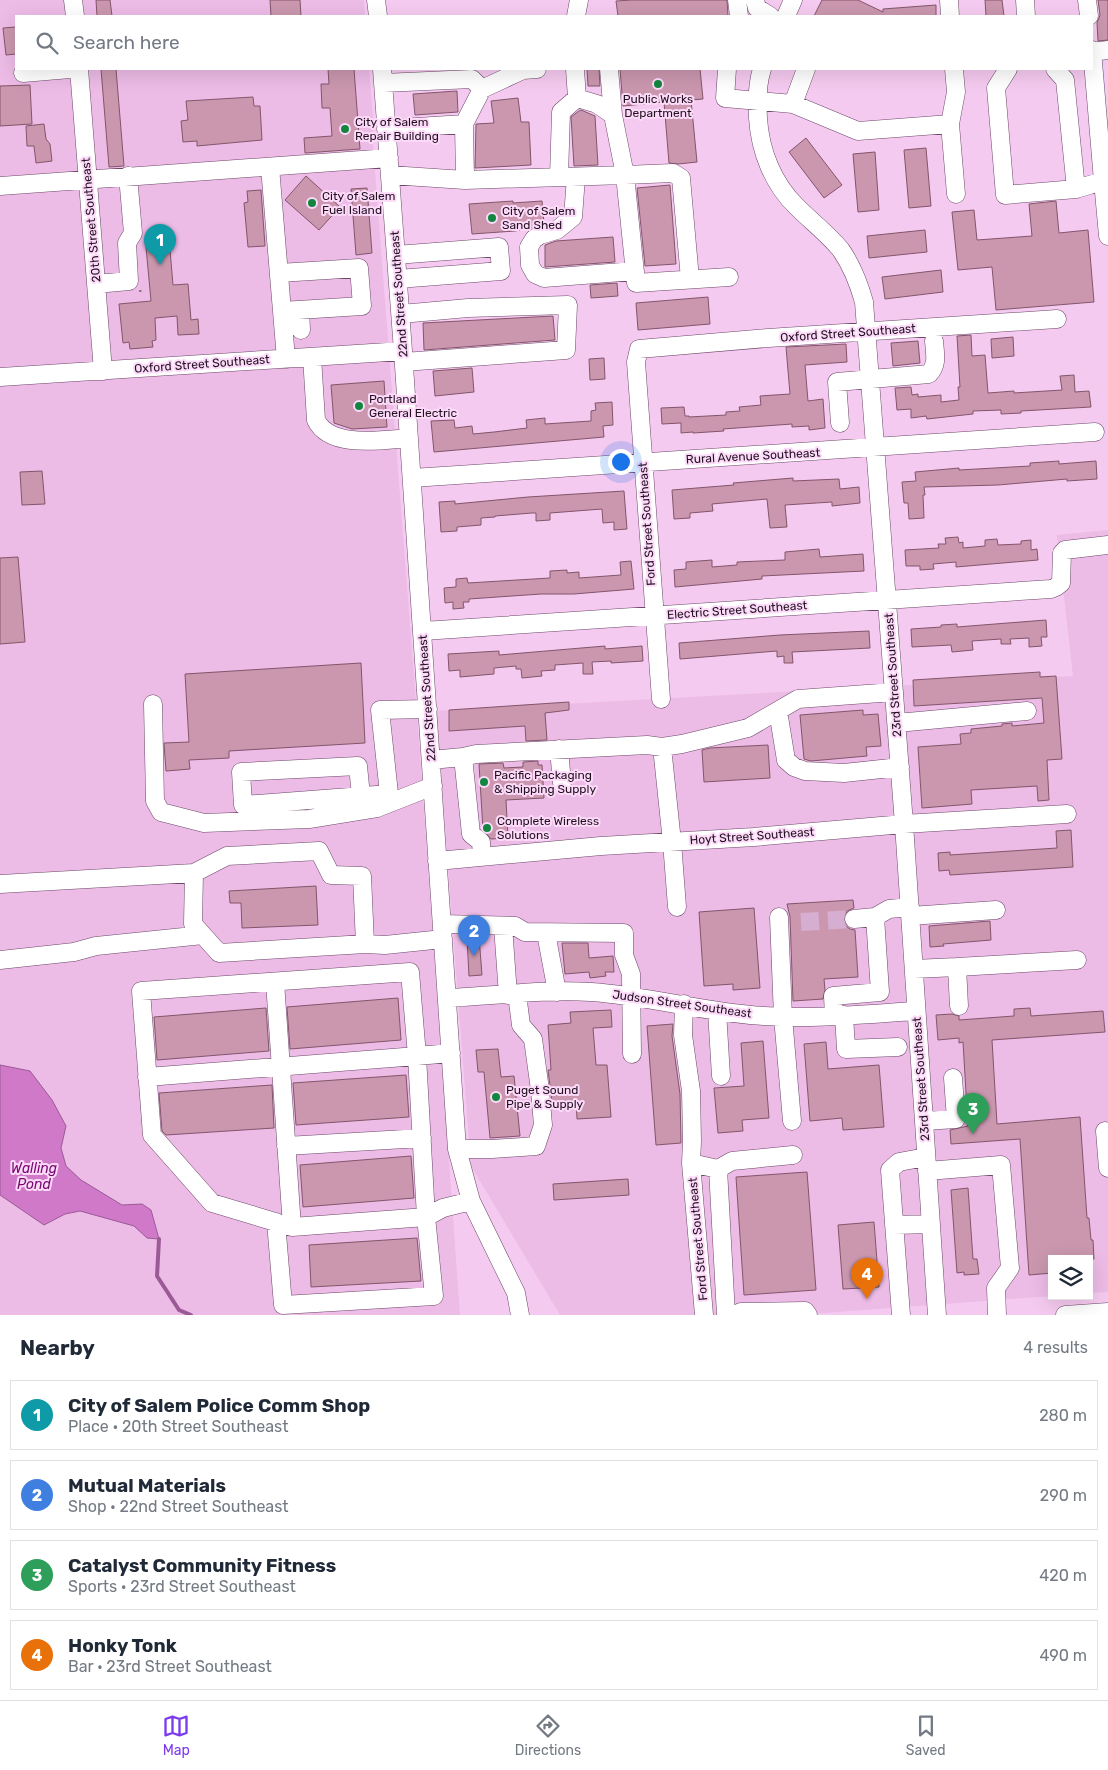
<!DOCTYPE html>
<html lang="en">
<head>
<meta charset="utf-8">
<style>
  :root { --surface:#fff; --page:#f2f2f3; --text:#1f2937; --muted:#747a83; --line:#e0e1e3; --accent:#7c3aed }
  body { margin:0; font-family:Rubik,sans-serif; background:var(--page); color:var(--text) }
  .controls { position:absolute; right:15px; bottom:15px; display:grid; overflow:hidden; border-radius:0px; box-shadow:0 5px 20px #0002 }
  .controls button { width:45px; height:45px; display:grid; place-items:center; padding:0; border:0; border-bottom:1px solid var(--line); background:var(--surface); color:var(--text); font:25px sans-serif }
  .you { position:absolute; left:620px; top:461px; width:18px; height:18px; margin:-12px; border:4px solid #fff; border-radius:50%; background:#1a73e8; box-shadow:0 0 0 8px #1a73e833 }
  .badge { display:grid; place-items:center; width:32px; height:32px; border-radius:50%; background:var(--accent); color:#fff; font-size:16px; font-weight:700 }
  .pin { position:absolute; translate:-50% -41px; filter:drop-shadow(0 1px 2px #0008) }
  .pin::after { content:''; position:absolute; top:26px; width:18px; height:15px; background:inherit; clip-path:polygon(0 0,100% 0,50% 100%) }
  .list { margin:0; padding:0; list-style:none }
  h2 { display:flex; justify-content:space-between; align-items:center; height:65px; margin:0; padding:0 20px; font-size:21px }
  h2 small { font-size:16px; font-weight:400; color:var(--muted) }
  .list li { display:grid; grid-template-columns:32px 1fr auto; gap:15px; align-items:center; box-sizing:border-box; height:70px; margin:0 10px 10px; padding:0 10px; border:1px solid var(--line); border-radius:0px }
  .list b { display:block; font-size:19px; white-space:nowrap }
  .list p { margin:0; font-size:16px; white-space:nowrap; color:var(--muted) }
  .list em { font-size:16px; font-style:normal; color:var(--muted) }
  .icon { flex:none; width:28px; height:28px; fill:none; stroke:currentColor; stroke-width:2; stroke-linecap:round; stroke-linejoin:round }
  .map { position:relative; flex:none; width:1108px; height:1315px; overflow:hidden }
  .search { position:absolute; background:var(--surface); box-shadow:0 5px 20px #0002; left:15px; right:15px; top:15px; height:55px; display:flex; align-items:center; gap:12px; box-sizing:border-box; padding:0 18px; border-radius:0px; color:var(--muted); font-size:19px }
  .sheet { height:385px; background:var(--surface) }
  nav { display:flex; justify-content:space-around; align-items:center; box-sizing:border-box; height:70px; border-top:1px solid var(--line); background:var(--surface); font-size:14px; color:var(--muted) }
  nav a { display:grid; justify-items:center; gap:2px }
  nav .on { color:var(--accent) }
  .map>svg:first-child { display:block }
  .built { fill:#ecbbe6 }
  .water { fill:#cf79c8; stroke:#9b5a96 }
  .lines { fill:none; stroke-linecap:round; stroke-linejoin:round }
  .stream { stroke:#9b5a96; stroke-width:4 }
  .building { fill:#ca97ae; stroke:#83556b }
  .minor-tunnel { stroke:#d5aed1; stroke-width:18; stroke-dasharray:18 9; stroke-linecap:butt }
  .minor-casing { stroke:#6c4868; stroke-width:19 }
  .path { stroke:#947590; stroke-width:2; stroke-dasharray:2.5 4; stroke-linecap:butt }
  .minor { stroke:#fff; stroke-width:18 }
  .poi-dot { fill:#12863f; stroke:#fddaf9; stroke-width:2 }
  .labels { text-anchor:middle; stroke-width:4; stroke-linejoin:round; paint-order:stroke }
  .poi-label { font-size:12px; fill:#211220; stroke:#fddaf9; text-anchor:start }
  .street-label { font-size:12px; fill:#211220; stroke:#fddaf9 }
  .water-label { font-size:14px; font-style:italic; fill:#770773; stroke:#fddaf9 }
</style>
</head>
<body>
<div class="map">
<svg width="1108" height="1315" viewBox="0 0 1108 1315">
  <rect width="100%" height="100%" fill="#f5caf0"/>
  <path class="built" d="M0 0H364L365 16H16V69H369L374 130 372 132 421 768 460 1315H0Z
    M1108 530V1292L1089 1293V1259H1052V1296L797 1315H560L471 1166 436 711 1073 676 1057 535Z"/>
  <path class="water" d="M0 1065 30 1071 52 1100 66 1126 61 1148 66 1166 81 1180 122 1205 142 1204 151 1210 159 1239 147 1238 134 1226 80 1211 65 1214 44 1225 0 1195Z"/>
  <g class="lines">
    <path class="stream" d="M159 1239 157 1276 179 1310 191 1315"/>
  </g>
  <path class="building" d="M96 0H110L112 16H97Z
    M270 0H300L301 16H271Z
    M632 0H727L728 16H618L616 1Z
    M822 0H858L883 12V9L936 5V16H814Z
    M985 0H1002L1004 16H986Z
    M1098 0H1108V40L1098 41 1097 23 1100 15Z
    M16 27V54L6 55 3 28Z
    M101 69H116L124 166 109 167Z
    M328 69H354L360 149 305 153 304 138 332 136 330 108H322L321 84H329Z
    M587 69H599L600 86H588Z
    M620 69H700L703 99 691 100 697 162 678 164 669 163 664 102 623 106Z
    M30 85 32 124 0 126V86Z
    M457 91 458 112 415 115 413 94Z
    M253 97 254 106H260L262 140 197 146V141L183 142 181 121 188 120 186 101Z
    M518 98 521 122H529L531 165 475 168 476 124 494 123 491 101Z
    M581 110 595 116 598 165 574 166 571 117 579 111Z
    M44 124 46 139 50 144 52 161 36 163 34 146H27L26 126Z
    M806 138 842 185 824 198 789 152Z
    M926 148 931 206 909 208 904 150Z
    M875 152 879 210 858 212 853 154Z
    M306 176 340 207 319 230 285 200Z
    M670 185 676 264 645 266 637 188Z
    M367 188 372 253 356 255 351 189Z
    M261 190 265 246 248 247 244 203 248 202 247 191Z
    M513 201V203L542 201 544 223 531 228 515 231 472 234 469 204Z
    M1056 201 1059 233 1088 230 1094 302 996 310 992 267 958 270 952 212 974 210 977 240 1032 236 1029 204Z
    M925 230 927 252 869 258 867 236Z
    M613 237 615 262 545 267V245L556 241Z
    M169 238 173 285 188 284 191 320 198 319 199 334 178 335 177 316 155 318 156 340 152 341 153 347 130 349 129 342 123 343 119 304 151 301 146 247 157 246V239Z
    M941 270 943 292 885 299 882 277Z
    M617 283 618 296 591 298 590 285Z
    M708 297 710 324 638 330 636 303Z
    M553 316 555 340 424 350 423 323Z
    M971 335 972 356 985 355 988 393 1014 391V393L1062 390 1060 376 1074 375 1075 392 1089 391 1091 407 1021 411V413L1001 414V410L973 411V414L927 419 926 416 911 418V409L897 410 895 388 911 387 912 395 918 394V397L941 395V402L959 400 958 387H960L957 336Z
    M1013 337 1014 356 992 358 991 339Z
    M918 341 920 363 893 366 891 343Z
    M846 344 847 362 805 365 808 401 823 399 825 428 809 430V426L792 427V424L723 429 724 431 693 433V432L681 433V423L662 424 661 408 684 407 685 416H689V417L726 415V412L740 411 739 407 761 405 760 396 790 394 786 347Z
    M604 358 605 379 590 380 589 359Z
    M472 368 474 392 435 396 433 371Z
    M384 381 387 427 352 429 334 423 331 385Z
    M612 402 613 425 603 426 604 437 434 452 431 421 454 420 455 428 472 426 473 434 494 432 527 428 526 420 545 418V424L591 421V411L596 410 595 403Z
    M1059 461V464L1096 461 1097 479 1067 481V479L998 485 924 487 925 495H923L924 518 909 519 908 503H904L902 482 916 481 915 472 959 468V470L1030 466V463Z
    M42 471 45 504 22 505 20 472Z
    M793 478V481L839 479 840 489 859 487 860 503 832 506V502L785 505 787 527 770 528 767 499 712 504 713 511 690 513V518L674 519 672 490 734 485 733 483Z
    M624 491 627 529 614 530V522L603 523 602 509 550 513V520L536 521V513H532L495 516V517L481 518V525L457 527V531L441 532 439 502 455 501V504L528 497Z
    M958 537 959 543 963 542V548L985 546V540L997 539 998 545 1021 544V541L1031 540V550L1037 549 1038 560 956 567V562L933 564 934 569 920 570V566H906L905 550 939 548 938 544H946L945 538Z
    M819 549 820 557 863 554 864 571 762 576V579L675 587 674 570 686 569V562L712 560V567L737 565V562L785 560V552Z
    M18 557 25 642 0 644V558Z
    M631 561 634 589 574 594H541L469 599V602H463L464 608 453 609V602L445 603 444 588 456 587V579L467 578 468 583 550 578V571L567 570V573L579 572V578L621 575 620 562Z
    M1046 620 1047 637H1041L1042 646 1029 647V638L1010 639 1011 644H1001V639L972 641 973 650 952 652 951 645 912 647 911 629 941 627V625L957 624V627Z
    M869 631 870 648 792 652 793 663H784V656L777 657V651L680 659 679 643 780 635Z
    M605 646V649L642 646 643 661 611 663V661L592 662 593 674H583V663L555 665V670L541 671 542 676 522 678 521 669H516V666L494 668V674L460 677V670L449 671 448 654 499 651V655Z
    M361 663 365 743 229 751V758L189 760 190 769 166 771 164 743 189 742 185 674Z
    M1040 672V677L1056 676 1062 759 1047 760 1049 800 1038 801 1037 786 971 790 972 804 922 808 918 747 961 744 960 734 971 733V729L1002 726V724L1012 723V726L1044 723 1042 698 914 706 913 680Z
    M569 702V710L545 713 547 740 526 741 525 726 449 731V710Z
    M863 710V715L878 714 881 746 866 747 867 756 811 761 804 759 800 715Z
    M768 745 770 778 704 782 702 750 710 748Z
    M538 761V765H542L544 798 506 800 508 838 491 839 483 830 479 764 503 763 504 768 523 767V762Z
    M1071 830 1073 867 950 875 949 870 939 871 938 853 950 852V855L1057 848 1056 831Z
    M316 886 318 925 242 928 241 903H230L229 891Z
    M853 900 854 908 847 911 843 920 846 926 850 929 855 930 858 977 824 979 825 990 823 999 793 1001 790 917 787 904Z
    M754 908 760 988 733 990V984L704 986 699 912Z
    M990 921 991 940 943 944 944 946 930 947 929 926Z
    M479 937 482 975 469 976 467 938Z
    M562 943H588L589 958 613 956 614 972H605L606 976 590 978 589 972 565 974Z
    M398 998 401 1040 290 1049 287 1007Z
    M266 1008 269 1051 157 1060 154 1017Z
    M1030 1008 1031 1016 1103 1011 1105 1032 992 1040 997 1124 1080 1117 1087 1218H1089L1091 1240H1093L1094 1259H1052V1273L1029 1275 1020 1139 951 1144 950 1130 968 1126 963 1042 959 1043V1038L938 1040 936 1015 952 1014 959 1016V1020L1014 1016V1009Z
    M611 1010 612 1027 593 1028 596 1065H607L611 1117 577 1119 576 1100 552 1102 548 1070H551L548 1025 571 1023 570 1012Z
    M673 1024 672 1036 680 1094 681 1143 656 1145 647 1026Z
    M763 1041 769 1118 742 1120 743 1131 718 1133 714 1088 744 1086 741 1043Z
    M826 1042 828 1069 879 1065 884 1127 843 1130 842 1118 810 1121 804 1044Z
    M498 1049 501 1077 514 1076 520 1136 490 1138 484 1072H478L476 1050Z
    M406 1075 409 1117 296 1125 293 1083Z
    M272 1085 274 1128 166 1135 162 1131 159 1093Z
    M411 1156 414 1198 303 1207 300 1165Z
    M807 1172 816 1290 744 1295 736 1177Z
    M628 1179 629 1195 554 1200 553 1184Z
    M968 1188 973 1259H977L979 1274 964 1275V1272L957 1273 951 1190Z
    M874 1222 879 1287 843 1289 838 1225Z
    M417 1238 421 1281 311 1287 309 1245Z"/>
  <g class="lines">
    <path class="minor-tunnel" d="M801 922 854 919"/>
    <g class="minor-casing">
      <path id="minor" d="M73 0 75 16
        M376 0 378 16
        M737 0 739 16
        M755 0 757 8 770 16
        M949 0 950 16
        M1025 0 1026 16
        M1087 0 1089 16
        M576 16 579 0
        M786 16 793 0
        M1092 52 1108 50
        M79 69 103 371
        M382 69 403 351 457 1149 471 1201 516 1293 520 1315
        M575 69 577 98
        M727 69 725 98 793 104 858 131 950 124 956 92 954 69
        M762 69C757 84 757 102 758 118 760 151 773 184 797 207 812 222 828 234 841 250 852 266 859 284 864 302L904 824 937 1315
        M1008 69 996 88 1005 195 1076 189 1065 80 1055 69
        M23 73 70 69
        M383 83 472 79 482 89
        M577 98 597 104 613 115 609 69
        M793 104 806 69
        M613 115 625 175 673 173 681 178 690 279
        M464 124 482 89 523 70 537 69
        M950 124 956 194
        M386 129 464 124 465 180
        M270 167 286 359
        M390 175 465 180 625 175 636 283 729 277
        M559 177 561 112 577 98
        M576 177 573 217 557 230 540 235 534 239 529 247 530 265 535 274 544 278 635 271
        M1108 180 1103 181 1108 236
        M0 186 389 158
        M1076 189 1103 181 1092 50
        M396 255 499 247 501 271 398 279
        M279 273 359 268 362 306 282 311
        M96 284 129 281 127 243 133 233 128 176
        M300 310 301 330
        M401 314 468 308 568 305 566 350 404 362
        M312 357 316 420C330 449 382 440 409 438
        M0 377 403 351
        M840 423 837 382 929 374C938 364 935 354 934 341
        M412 478 1095 432
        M423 631 1051 589 1056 587 1061 583 1062 553 1065 550 1108 545
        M661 699 636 362 639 349 768 338 1057 319
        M153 704 155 801 161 812 204 823 309 819 377 808 433 786
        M778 711 786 760 794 767 805 771 844 773 900 767
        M897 723 1027 711
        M662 747 672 842 677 907
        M559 749 562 783
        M463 757 471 834 481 842 482 857
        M431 760 463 757 476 754 647 745 662 747 682 744 748 728 798 699 894 692
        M361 796 358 766 241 772 243 805 376 795 389 793
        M390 803 380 710 428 709
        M437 861 601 846 754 837 904 824 1067 814
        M0 884 194 873
        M910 916 996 910
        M779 917 783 1017 792 1121
        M875 917 889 909 910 907
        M442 924 515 926 525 932 624 933V955L631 974 632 1054
        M503 926 508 995
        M546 933 557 992
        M365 944 362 876 331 875 319 851 227 856 194 873 193 924 219 953 365 944 385 945 443 939
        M0 960 74 952 96 946 203 935
        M957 967 1077 960
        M914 969 957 967 959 1006
        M275 982 292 1227
        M447 998C495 996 543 989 591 992 650 996 706 1013 764 1016 815 1019 866 1014 916 1011
        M684 1004 683 1035 691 1091 692 1141 691 1163 704 1315
        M717 1011 721 1076
        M844 1015 846 1049 898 1047
        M834 1016 833 996 880 992 875 917 854 919
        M451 1053 417 1056 426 1217 443 1208 471 1201
        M147 1077 417 1056 410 972 141 991 152 1135 212 1203 292 1227 426 1217 434 1296 283 1305 276 1222
        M924 1121 956 1119 953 1078
        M1105 1131 1108 1168
        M286 1146 422 1138
        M457 1149H492L536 1146 543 1125 540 1090 533 1039 521 1025 517 994
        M691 1163 718 1169 732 1161 793 1155
        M718 1169 726 1315
        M927 1171 1001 1165 1010 1268 996 1288 997 1315
        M894 1225 931 1224
        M734 1315 741 1312 805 1311 808 1315
        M901 1315 890 1170 899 1162 926 1157
        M1065 1315 1108 1312"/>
    </g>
    <path class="path" d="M139 291H145"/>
    <use href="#minor" class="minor"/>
  </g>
  <g class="poi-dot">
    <circle cx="658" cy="84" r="5"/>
    <circle cx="345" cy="129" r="5"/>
    <circle cx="312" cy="203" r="5"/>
    <circle cx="492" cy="218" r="5"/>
    <circle cx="359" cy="406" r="5"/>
    <circle cx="484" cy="782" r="5"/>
    <circle cx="487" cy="828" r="5"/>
    <circle cx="496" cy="1097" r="5"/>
  </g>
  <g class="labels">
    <g class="poi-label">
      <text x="658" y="103" text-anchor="middle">Public Works<tspan x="658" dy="14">Department</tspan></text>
      <text x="355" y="126">City of Salem<tspan x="355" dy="14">Repair Building</tspan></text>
      <text x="322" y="200">City of Salem<tspan x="322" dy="14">Fuel Island</tspan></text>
      <text x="502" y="215">City of Salem<tspan x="502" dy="14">Sand Shed</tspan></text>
      <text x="369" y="403">Portland<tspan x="369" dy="14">General Electric</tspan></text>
      <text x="494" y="779">Pacific Packaging<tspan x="494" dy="14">&amp; Shipping Supply</tspan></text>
      <text x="497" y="825">Complete Wireless<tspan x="497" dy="14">Solutions</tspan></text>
      <text x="506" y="1094">Puget Sound<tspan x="506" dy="14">Pipe &amp; Supply</tspan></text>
    </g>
    <g class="street-label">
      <text transform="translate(91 220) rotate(-95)" y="4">20th Street Southeast</text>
      <text transform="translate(399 294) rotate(-94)" y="4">22nd Street Southeast</text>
      <text transform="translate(848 333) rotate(-4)" y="4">Oxford Street Southeast</text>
      <text transform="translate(202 364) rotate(-4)" y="4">Oxford Street Southeast</text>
      <text transform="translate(753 456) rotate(-3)" y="4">Rural Avenue Southeast</text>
      <text transform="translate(647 524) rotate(-94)" y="4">Ford Street Southeast</text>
      <text transform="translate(737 610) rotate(-4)" y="4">Electric Street Southeast</text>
      <text transform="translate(893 675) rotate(-94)" y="4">23rd Street Southeast</text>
      <text transform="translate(427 698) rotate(-94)" y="4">22nd Street Southeast</text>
      <text transform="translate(752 836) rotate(-4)" y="4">Hoyt Street Southeast</text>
      <text transform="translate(682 1004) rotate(8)" y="4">Judson Street Southeast</text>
      <text transform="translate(921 1079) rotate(-94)" y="4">23rd Street Southeast</text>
      <text transform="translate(698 1239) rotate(-95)" y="4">Ford Street Southeast</text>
    </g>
    <g class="water-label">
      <text x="34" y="1173">Walling<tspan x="34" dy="16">Pond</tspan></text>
    </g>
  </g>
</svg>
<div class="controls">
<button><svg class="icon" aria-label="layers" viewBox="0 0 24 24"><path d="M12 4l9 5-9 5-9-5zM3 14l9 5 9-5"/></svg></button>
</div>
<div class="you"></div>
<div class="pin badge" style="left:160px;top:265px;background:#0f9aa8">1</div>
<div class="pin badge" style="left:474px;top:956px;background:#3f7fe0">2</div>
<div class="pin badge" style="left:973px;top:1134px;background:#2e9e5b">3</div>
<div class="pin badge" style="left:867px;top:1299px;background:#e8710a">4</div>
<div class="search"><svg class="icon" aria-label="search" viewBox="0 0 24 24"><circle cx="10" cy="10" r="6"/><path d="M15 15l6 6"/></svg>Search here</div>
</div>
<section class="sheet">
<h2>Nearby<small>4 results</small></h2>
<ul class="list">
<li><span class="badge" style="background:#0f9aa8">1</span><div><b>City of Salem Police Comm Shop</b><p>Place · 20th Street Southeast</p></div><em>280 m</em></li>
<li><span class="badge" style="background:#3f7fe0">2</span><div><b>Mutual Materials</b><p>Shop · 22nd Street Southeast</p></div><em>290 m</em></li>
<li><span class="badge" style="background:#2e9e5b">3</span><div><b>Catalyst Community Fitness</b><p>Sports · 23rd Street Southeast</p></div><em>420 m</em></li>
<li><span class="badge" style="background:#e8710a">4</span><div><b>Honky Tonk</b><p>Bar · 23rd Street Southeast</p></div><em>490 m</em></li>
</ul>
</section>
<nav>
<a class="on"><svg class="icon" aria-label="map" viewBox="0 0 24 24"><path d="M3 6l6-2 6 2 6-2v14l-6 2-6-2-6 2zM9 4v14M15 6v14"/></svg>Map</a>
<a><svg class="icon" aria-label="directions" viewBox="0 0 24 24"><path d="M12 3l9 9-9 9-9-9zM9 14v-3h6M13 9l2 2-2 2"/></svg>Directions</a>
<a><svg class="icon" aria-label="saved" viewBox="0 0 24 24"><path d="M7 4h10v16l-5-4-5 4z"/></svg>Saved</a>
</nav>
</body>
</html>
